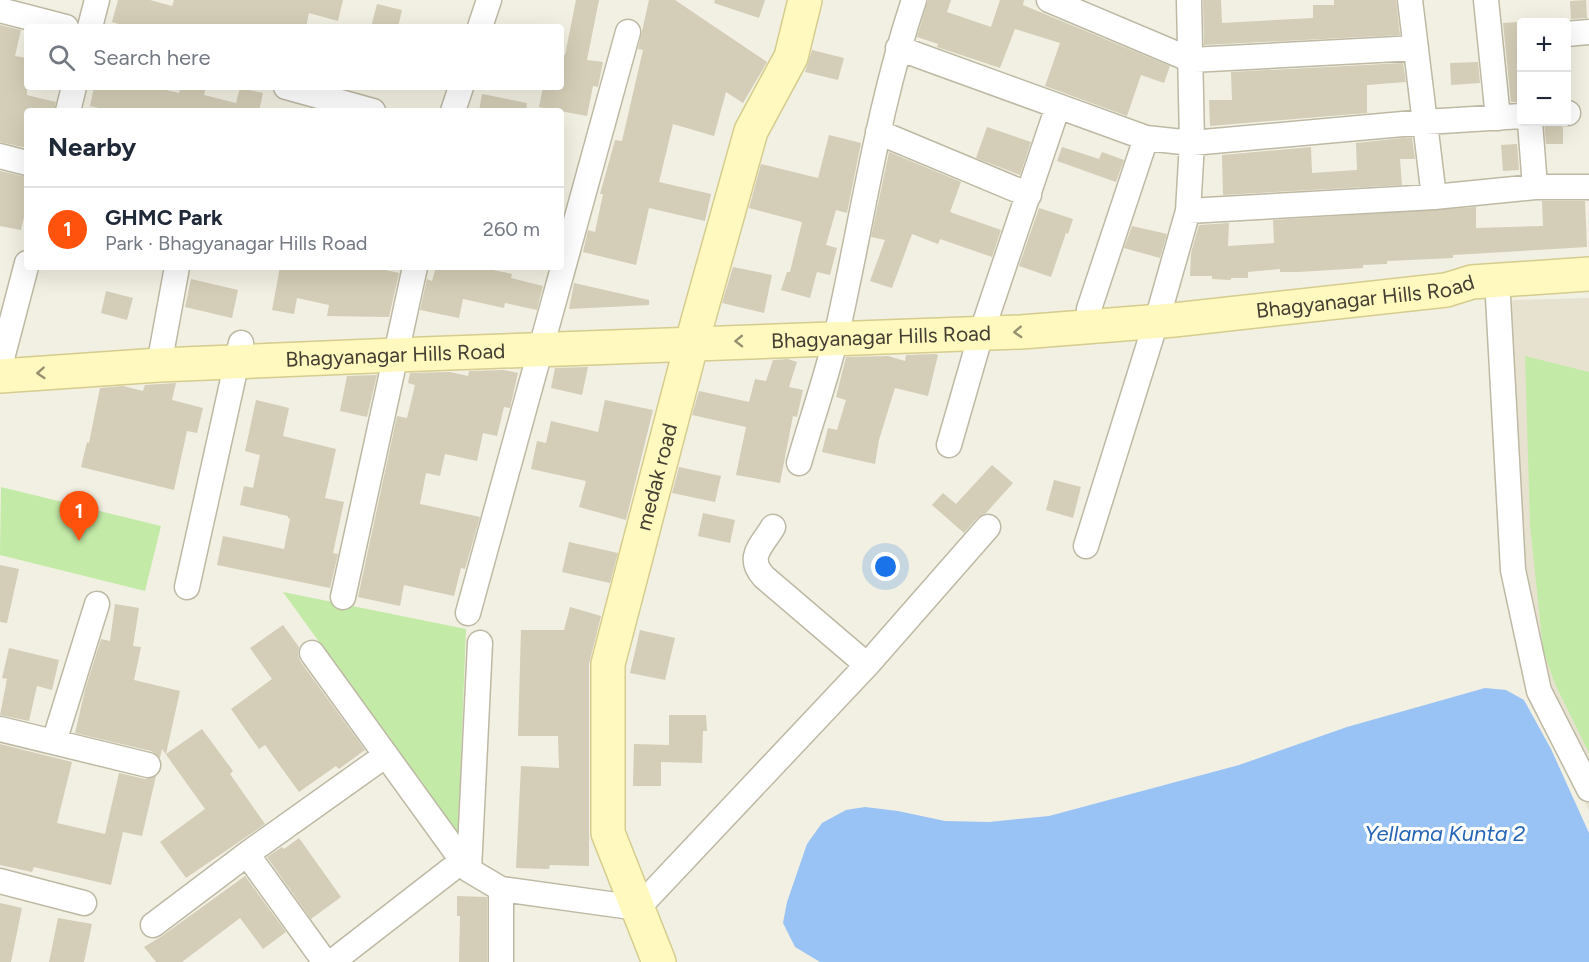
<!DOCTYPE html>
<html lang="en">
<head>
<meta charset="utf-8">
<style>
  :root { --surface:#fff; --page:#f2f2f3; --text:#1f2937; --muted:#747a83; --line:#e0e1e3; --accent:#ff520c }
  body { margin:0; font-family:Figtree,sans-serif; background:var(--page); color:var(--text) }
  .controls { position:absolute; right:18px; top:18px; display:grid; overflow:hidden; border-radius:6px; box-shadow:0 6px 24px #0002 }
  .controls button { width:54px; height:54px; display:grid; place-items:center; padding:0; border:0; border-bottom:2px solid var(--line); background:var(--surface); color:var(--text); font:30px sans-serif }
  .you { position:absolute; left:886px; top:567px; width:21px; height:21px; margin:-15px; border:4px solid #fff; border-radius:50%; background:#1a73e8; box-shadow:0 0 0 9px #1a73e833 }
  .badge { display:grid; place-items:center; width:39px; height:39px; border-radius:50%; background:var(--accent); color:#fff; font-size:20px; font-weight:700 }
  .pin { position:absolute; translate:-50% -50px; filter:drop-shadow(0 2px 3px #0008) }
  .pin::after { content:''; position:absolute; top:32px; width:21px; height:18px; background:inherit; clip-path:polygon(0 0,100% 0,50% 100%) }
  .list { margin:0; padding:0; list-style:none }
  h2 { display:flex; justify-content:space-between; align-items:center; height:78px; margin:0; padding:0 24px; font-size:26px }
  h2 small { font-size:20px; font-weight:400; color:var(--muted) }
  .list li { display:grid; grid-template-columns:39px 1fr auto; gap:18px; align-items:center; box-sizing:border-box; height:84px; padding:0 24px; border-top:2px solid var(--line) }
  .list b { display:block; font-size:22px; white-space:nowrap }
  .list p { margin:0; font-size:20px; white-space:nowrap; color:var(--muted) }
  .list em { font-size:20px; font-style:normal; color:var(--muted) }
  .icon { flex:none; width:33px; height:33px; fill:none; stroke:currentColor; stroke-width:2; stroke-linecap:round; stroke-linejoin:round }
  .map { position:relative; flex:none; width:1589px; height:962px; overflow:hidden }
  .search { position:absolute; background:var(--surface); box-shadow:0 6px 24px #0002; left:24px; top:24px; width:540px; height:66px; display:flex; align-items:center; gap:15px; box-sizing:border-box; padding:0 21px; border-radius:6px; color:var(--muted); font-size:22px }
  .panel { position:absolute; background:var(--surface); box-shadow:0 6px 24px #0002; left:24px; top:108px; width:540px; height:162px; border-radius:6px }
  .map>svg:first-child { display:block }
  .residential { fill:#e7e2d0 }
  .green { fill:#c3eaa7 }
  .water { fill:#99c3f4 }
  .building { fill:#d4cdb7 }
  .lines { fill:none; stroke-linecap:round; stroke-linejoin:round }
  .street-casing { stroke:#beb9a4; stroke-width:27 }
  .secondary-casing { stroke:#d5cc8e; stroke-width:36 }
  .street { stroke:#fff; stroke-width:24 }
  .secondary { stroke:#fff8bf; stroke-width:33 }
  .oneway { stroke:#989271 }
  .labels { text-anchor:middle; stroke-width:6; stroke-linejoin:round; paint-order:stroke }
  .street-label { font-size:21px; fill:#443f32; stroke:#fff }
  .water-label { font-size:22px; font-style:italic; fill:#2665b5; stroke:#fff }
</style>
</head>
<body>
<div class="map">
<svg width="1589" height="962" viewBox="0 0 1589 962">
  <rect width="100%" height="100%" fill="#f2f0e2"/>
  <path class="residential" d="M1589 298V811L1519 659 1494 336 1513 300Z"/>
  <path class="green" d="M1525 356 1589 372V753L1555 684 1543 650 1530 524Z
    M1 487 161 526 145 591 0 555Z
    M283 592 466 629 458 834Z"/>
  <path class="water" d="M1485 688 1506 690 1524 700 1551 749 1589 833V962H820L795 947 783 923 787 902 807 844 822 823 846 810 865 807 898 811 945 821 989 822 1049 816 1239 765 1347 727Z"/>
  <path class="building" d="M118 0H150L172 6 174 0H343L338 21 309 13 306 27H129L112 22Z
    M576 0H599L587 60 603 62 598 87 593 86 587 116 539 107 543 87H561V55H565Z
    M649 0H675L767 62 743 103 726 92 714 136 673 124 659 182 711 194 705 221 649 208 636 265 583 252 588 230 595 232 603 194H600L615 140 622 141 643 50 638 49Z
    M715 0H765L759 18 714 3Z
    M928 0H951L947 12 991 27 1000 0H1024L1023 5 1170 66 1164 83 1141 75 1127 116 1045 86 1060 43 1015 29 1000 68 937 47 938 44 917 37Z
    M1203 0H1221L1222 23 1313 18V5H1334V0H1396L1400 35 1204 45Z
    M1586 0 1587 18 1571 19 1570 1Z
    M377 4 402 10 398 27H371Z
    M1517 22 1520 42H1521V102H1511L1503 23Z
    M0 25 21 30 15 56 27 58V95L56 102 54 111H27V148L0 142Z
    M812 50 844 58 838 80 805 72Z
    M1478 62 1480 83 1451 85 1450 63Z
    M1403 63 1406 82 1367 85V113L1210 126 1209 100H1232L1231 72Z
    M94 87H153L179 93 181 87H206L204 95 236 103 240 88 263 93 259 111H111L90 106Z
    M482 94 527 103 526 111H479Z
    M1544 122H1555L1563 127V144H1546Z
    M987 127 1031 142 1020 175 976 158Z
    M829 135 861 143 847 213 836 210 826 245 837 248 830 275 817 272 810 298 781 290 787 272H790L802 222 749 208 761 164 818 178Z
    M1412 137 1415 159H1400L1402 185 1223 195 1222 155 1311 147 1312 173 1357 170 1356 143Z
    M1517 144 1519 170 1503 171 1501 145Z
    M1062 147 1099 159 1102 152 1124 160 1116 182 1057 161Z
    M889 152 961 182 950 212 1001 230 992 257 940 239 938 244 912 234 892 288 870 281 885 240 871 237Z
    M0 171 27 177V204L21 230 0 226Z
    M1542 201H1585L1587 247 1453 255V258L1387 261V264L1363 265V268L1298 272H1280V269L1248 272V278H1231V280L1212 279V276H1190L1191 253 1199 225 1229 223 1228 246 1274 243 1273 220 1476 207V228L1543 226Z
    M1039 208 1073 219 1068 234 1066 233 1051 277 1019 266Z
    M1132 226 1167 234 1160 258 1124 248Z
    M280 267H372L399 273 389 317 327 316 329 305 297 298 294 314 272 310Z
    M436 267H479L512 274 511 278 543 286 537 310 505 303 504 308 463 299 459 318 420 310 427 279 432 281Z
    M733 267 772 275 764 313 722 303Z
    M191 279 238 290 232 318 185 307Z
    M574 283 649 300V305L569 309Z
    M106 291 133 298 127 320 101 313Z
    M936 354 938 355 928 396 895 388 879 440 875 464 822 452 828 428 837 430 846 400 836 397 846 357 888 356 905 361 906 355Z
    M788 359 797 362 789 387 803 390 797 417 793 416 780 483 736 475 746 427 692 415 699 391 749 402 755 379 766 381 773 360Z
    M588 367 582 395 551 388 555 368Z
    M504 370 518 373 510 408 504 407 497 436 483 433 477 461 445 454 440 476 426 473 420 504 480 517 465 569 461 568 454 596 404 585 400 606 358 597 397 416 407 418 415 385 408 383 410 373 450 372 468 376 469 371Z
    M377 375 367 417 340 411 347 376Z
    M176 383 172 400 203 408 197 433 187 431 174 490 81 467 87 442 89 443 100 388 123 386 143 391 145 385Z
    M256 400 289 408 283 436 336 449 325 498 344 502 333 553 338 554 330 588 217 565 223 536 284 549 290 519 288 518V516L240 505 244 486 253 488 260 455 245 451Z
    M605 400 653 410 626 520 579 507 586 481 531 469 537 441 546 443 551 421 598 432Z
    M992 465 1013 483 986 513 977 518 964 533 932 505 943 493 956 504Z
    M679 467 721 476 715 502 672 493Z
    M1054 480 1081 487 1073 518 1046 510Z
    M703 513 735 520 730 543 698 536Z
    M569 542 618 553 610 583 562 572Z
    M0 565 19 569 7 623 0 622Z
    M115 604 139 608 133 646 141 647 134 680 180 691 166 754 202 729 233 771 230 774 265 824 186 878 160 842 205 809 162 749 160 758 151 751 75 733 85 690 101 639 110 641Z
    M570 607 601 616 589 664V866L550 865 549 869 516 868 521 766 559 768 558 736H518L521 630H564Z
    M283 625 299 647 298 654 300 661 365 750 339 769 336 766 299 792 265 745 259 749 231 709 272 679 250 648Z
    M640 630 675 638 665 680 630 673Z
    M9 648 59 660 52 690 37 686 29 721 0 715 7 679 2 678Z
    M669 715H706L707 731H703L702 763 661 762V786H633L634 744 669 745Z
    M0 744 72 762 57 823 105 834 119 773 145 779 156 776 142 836 123 832 111 885 34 867 32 872 0 865Z
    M299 838 341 897 311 919 267 857 282 847 284 849Z
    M245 876 286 932 263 949 240 918 182 962H156L144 947 162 936Z
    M457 896 487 897V962H459L460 916H457Z
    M0 903 22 908 11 962H0Z
    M58 918 92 924 84 962H49Z"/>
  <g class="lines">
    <g class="street-casing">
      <path id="street" d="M1049 0 1191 60 1416 48
        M1410 0 1434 197
        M1486 0 1498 118
        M0 10 66 27
        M90 27 97 0
        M480 27 489 0
        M1566 34 1589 32
        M898 48 1146 138 1089 309
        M286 87 373 111
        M68 111 74 87
        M453 111 461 87
        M1566 113H1568
        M1530 122 1535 187
        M878 132 1029 195
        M1146 138 1192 143 1425 122 1522 116
        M0 156 27 163
        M1188 211 1434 197 1535 187H1589
        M1497 279 1513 570 1539 691 1589 789
        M159 365 177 267
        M0 366 27 263
        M949 445 981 334 1058 106
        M799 463C811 421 826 379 836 337 862 224 877 110 914 0
        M773 527C761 547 746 557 764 577L867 665
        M1086 546 1161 306 1188 211 1192 143 1189 0
        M187 587 241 343
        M343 597 415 267
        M468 613 628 32
        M312 653 469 870 501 889 638 908 867 665 988 527
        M0 729 148 765
        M54 742 97 604
        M247 854 325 962
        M469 870 480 643
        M0 881 84 903
        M153 925 247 854 386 755
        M332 962 462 861
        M501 962V889"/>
    </g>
    <g class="secondary-casing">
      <g id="secondary">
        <path id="s1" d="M0 376 159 365 396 355 1021 332 1174 320 1446 290 1472 282 1589 274"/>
        <path id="s2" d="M659 962 608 833V664L692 342 751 131 791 57 805 0"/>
      </g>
    </g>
    <use href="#street" class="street"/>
    <use href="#secondary" class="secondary"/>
  </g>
  <defs><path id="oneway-chevron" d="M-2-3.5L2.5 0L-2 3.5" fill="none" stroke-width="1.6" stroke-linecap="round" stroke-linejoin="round" transform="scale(1.5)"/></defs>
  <g class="oneway">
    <use href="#oneway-chevron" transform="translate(1018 332) rotate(177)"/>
    <use href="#oneway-chevron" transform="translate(739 341) rotate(179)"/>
    <use href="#oneway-chevron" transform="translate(41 373) rotate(176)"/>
  </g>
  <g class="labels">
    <g class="street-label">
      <text dy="7" stroke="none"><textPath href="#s1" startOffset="1368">Bhagyanagar Hills Road</textPath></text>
      <text dy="7" stroke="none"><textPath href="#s1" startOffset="882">Bhagyanagar Hills Road</textPath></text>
      <text dy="7" stroke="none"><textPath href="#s1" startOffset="396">Bhagyanagar Hills Road</textPath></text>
      <text dy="7" stroke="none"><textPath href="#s2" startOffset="501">medak road</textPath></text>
    </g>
    <g class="water-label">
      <text x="1445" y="841">Yellama Kunta 2</text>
    </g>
  </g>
</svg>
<div class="controls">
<button>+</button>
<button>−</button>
</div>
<div class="you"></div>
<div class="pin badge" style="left:79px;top:541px">1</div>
<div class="search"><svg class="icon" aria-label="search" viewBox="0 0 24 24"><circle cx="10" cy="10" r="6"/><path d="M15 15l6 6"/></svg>Search here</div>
<section class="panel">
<h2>Nearby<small></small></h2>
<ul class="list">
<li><span class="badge">1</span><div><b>GHMC Park</b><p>Park · Bhagyanagar Hills Road</p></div><em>260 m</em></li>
</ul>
</section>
</div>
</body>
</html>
